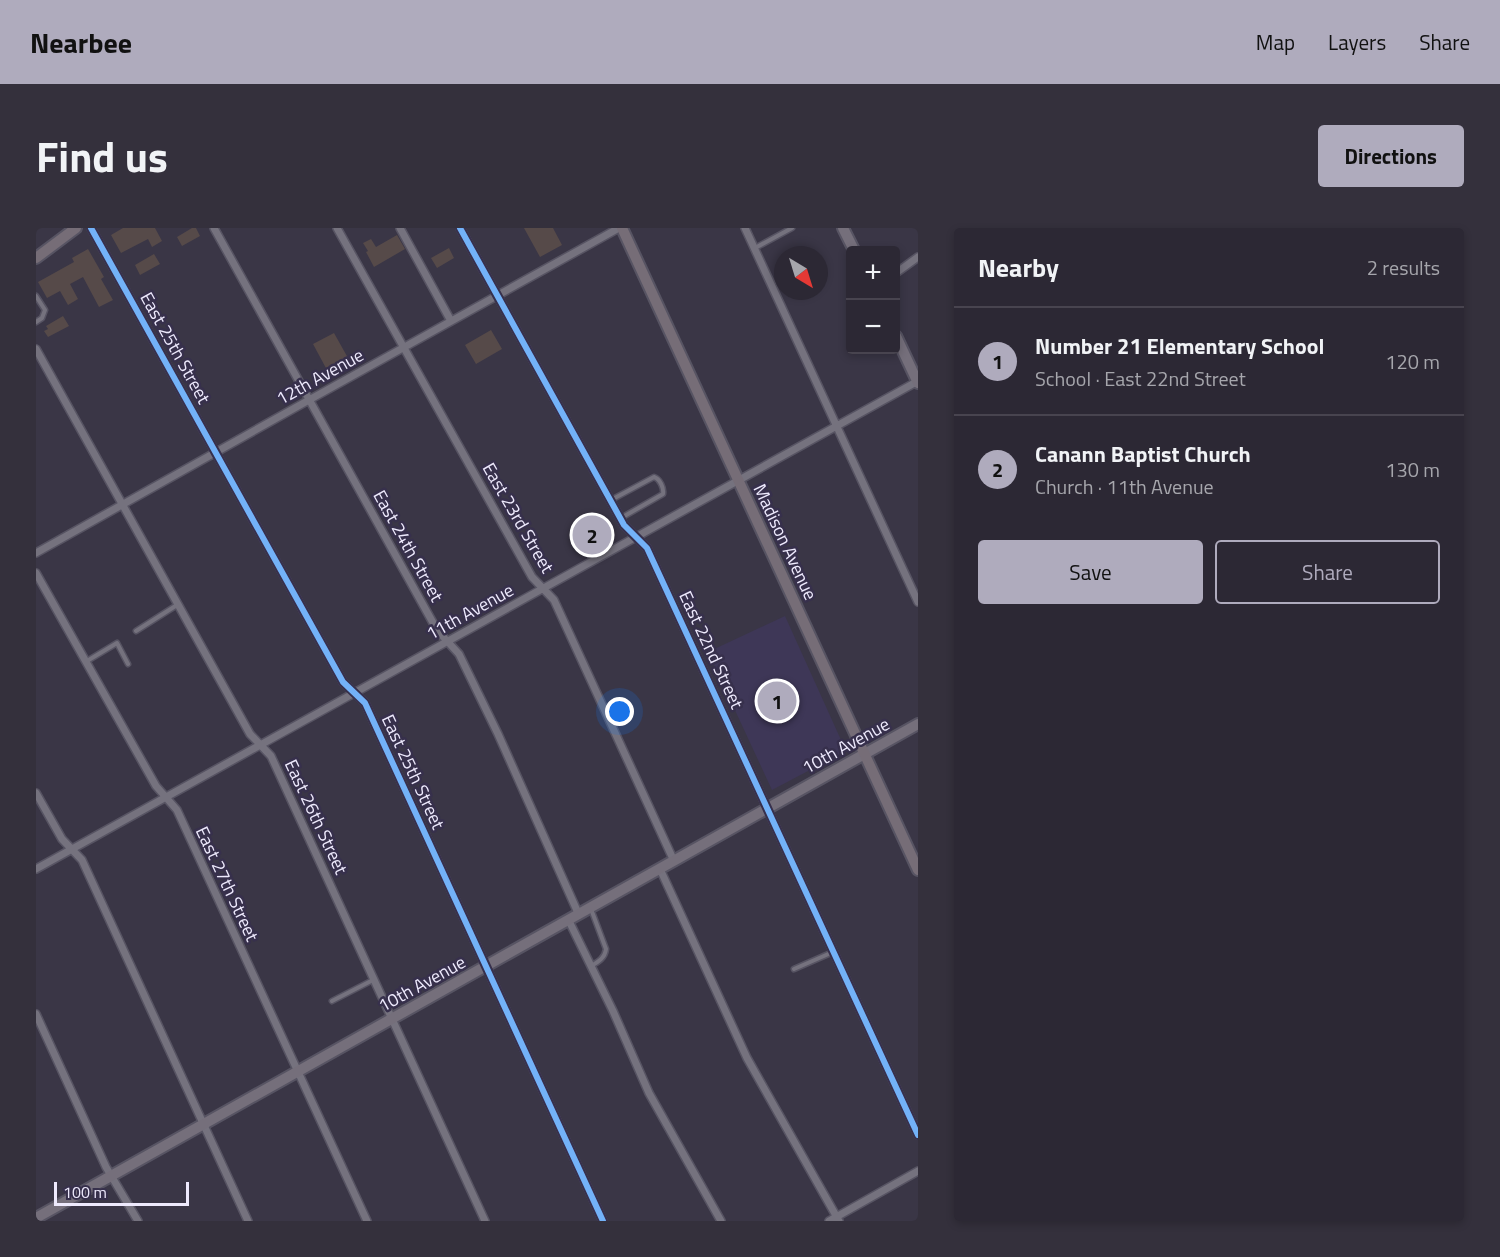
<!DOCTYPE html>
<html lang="en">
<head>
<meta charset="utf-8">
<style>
  :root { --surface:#2c2834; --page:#34303c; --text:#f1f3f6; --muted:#a6a6ac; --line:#48444f; --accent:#afabbd }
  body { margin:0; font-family:"Titillium Web",sans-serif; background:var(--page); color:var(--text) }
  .controls { position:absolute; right:18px; top:18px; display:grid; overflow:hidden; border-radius:6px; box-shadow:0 3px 9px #0003 }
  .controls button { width:54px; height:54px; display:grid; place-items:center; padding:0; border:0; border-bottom:2px solid var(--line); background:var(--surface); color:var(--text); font:30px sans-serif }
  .compass { position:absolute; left:738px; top:18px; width:54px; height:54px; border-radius:50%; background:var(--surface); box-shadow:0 3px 9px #0003; rotate:142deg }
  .scale { position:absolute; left:18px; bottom:15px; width:135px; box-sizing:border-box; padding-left:6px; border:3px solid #eeeafd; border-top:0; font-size:16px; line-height:21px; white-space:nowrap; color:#eeeafd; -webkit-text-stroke:4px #37304c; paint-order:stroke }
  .you { position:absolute; left:584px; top:484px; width:21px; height:21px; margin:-15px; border:4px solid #fff; border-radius:50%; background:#1a73e8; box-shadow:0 0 0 9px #1a73e833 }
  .badge { display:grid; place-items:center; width:39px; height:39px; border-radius:50%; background:var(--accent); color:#111; font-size:20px; font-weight:700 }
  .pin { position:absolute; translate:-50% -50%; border:3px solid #fff; box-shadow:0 2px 6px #0006 }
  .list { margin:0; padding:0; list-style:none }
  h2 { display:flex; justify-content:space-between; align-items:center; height:78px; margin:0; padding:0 24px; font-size:26px }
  h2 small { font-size:20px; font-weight:400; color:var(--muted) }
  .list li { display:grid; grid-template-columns:39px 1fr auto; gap:18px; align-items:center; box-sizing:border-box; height:108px; padding:0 24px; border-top:2px solid var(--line) }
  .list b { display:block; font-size:22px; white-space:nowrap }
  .list p { margin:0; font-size:20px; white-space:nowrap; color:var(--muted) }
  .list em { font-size:20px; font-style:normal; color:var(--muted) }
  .actions { display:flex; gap:12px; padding:18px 24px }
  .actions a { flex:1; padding:14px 0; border:2px solid var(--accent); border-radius:6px; text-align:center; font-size:21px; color:var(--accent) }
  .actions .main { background:var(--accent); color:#111 }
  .map { position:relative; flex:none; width:882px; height:993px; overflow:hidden; border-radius:6px }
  header { display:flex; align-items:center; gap:36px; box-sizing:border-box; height:84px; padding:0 30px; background:var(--accent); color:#111 }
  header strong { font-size:28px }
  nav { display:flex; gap:33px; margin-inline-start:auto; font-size:21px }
  .intro { display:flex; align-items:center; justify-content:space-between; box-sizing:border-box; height:144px; padding:0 36px }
  h1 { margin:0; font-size:42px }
  .button { padding:15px 27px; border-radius:6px; background:var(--accent); color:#111; font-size:21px; font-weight:700 }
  main { display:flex; gap:36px; padding:0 36px }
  aside { flex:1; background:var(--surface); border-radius:6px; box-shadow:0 3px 9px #0003 }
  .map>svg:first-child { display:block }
  .built { fill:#3e3757 }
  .building { fill:#564a49 }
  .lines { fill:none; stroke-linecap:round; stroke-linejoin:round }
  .lane-casing { stroke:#575463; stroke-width:7 }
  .street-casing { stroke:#575463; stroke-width:10 }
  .secondary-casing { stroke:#575463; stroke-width:14 }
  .primary-casing { stroke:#575463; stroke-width:14 }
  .lane { stroke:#75727e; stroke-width:4 }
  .street { stroke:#75727e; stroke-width:7 }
  .secondary { stroke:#756f7b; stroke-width:10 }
  .primary { stroke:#766d77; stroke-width:10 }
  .cycleway-casing { stroke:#37304c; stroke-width:10 }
  .cycleway { stroke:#73b2f8; stroke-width:6 }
  .labels { text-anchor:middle; stroke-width:5; stroke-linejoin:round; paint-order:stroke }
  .street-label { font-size:18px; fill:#eeeafd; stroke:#37304c }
</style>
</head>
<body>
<header>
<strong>Nearbee</strong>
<nav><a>Map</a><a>Layers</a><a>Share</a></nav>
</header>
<div class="intro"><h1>Find us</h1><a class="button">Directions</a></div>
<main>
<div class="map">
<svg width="882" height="993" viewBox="0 0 882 993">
  <rect width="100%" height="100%" fill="#3a3646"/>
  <path class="built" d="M749 388 810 523 736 562 672 424Z"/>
  <path class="building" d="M87 0H119L126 13 116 19 112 11 85 25 75 7Z
    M156 0H160L164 8 146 18 141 9Z
    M488 0H517L526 17 504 29Z
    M361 7 369 21 338 39 330 24 332 23 327 15 335 11 340 19Z
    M413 20 418 30 401 40 395 30Z
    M52 21 68 49 65 51 77 72 63 79 47 49 34 56 42 71 32 77 24 63 11 70 2 54 38 34 36 30Z
    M118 26 124 36 104 47 99 37Z
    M27 88 33 98 12 109 8 103 12 101 10 98Z
    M455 102 466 121 440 136 429 117Z
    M298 105 312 130 291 142 277 116Z"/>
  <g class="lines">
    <g class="lane-casing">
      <path id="lane" d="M719 20 756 0
        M0 68 9 82 6 90 0 94
        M575 272 618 249C624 251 628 260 627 266L585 290
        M100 403 141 377
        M51 433 81 415 92 436
        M555 738C562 734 569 730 570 721L555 681
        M758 741 797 724
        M296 773 337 752"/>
    </g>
    <g class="street-casing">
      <path id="street" d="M55 0 307 454 329 475 567 993
        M178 0 401 402 423 426 462 506 543 687
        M301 0 496 349 518 372 638 633
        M364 0 415 93
        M424 0 588 297 611 320 882 907
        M709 0 882 374
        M860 45 882 29
        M0 121 214 506 235 528 449 993
        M0 325 273 172 583 0
        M0 345 120 558 141 582 331 993
        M0 565 26 611 46 632 212 993
        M0 641 882 153
        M624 641 711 830 803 993
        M533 693 577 783 613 865 685 993
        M0 786 70 939 102 993
        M793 993 882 943"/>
    </g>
    <g class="secondary-casing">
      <path id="secondary" d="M807 0 818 22
        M860 108 882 155
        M0 990 882 496"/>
    </g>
    <g class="primary-casing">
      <path id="primary" d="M586 0 882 642
        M0 30 40 0"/>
    </g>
    <use href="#lane" class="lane"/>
    <use href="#street" class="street"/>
    <use href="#secondary" class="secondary"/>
    <use href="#primary" class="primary"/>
    <g class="cycleway-casing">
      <path id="cycleway" d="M55 0 307 454 329 475 567 993
        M424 0 588 297 611 320 882 907"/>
    </g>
    <use href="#cycleway" class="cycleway"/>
  </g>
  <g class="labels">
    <g class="street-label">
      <text transform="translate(139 120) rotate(61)" y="6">East 25th Street</text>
      <text transform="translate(284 149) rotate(-29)" y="6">12th Avenue</text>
      <text transform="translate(482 290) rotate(60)" y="6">East 23rd Street</text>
      <text transform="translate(749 314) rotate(65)" y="6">Madison Avenue</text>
      <text transform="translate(372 318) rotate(61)" y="6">East 24th Street</text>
      <text transform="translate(434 384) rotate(-29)" y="6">11th Avenue</text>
      <text transform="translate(675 422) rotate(65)" y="6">East 22nd Street</text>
      <text transform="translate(810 518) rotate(-29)" y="6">10th Avenue</text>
      <text transform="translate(377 544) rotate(65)" y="6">East 25th Street</text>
      <text transform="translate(280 589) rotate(65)" y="6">East 26th Street</text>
      <text transform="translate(191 656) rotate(65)" y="6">East 27th Street</text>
      <text transform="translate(386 756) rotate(-29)" y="6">10th Avenue</text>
    </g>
  </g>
</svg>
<div class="controls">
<button>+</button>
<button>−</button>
</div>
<svg class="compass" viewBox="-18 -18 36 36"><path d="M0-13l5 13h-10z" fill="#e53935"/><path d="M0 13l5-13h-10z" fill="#a6a6ac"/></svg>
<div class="scale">100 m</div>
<div class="you"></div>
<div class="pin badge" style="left:741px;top:473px">1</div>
<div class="pin badge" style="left:556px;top:307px">2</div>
</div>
<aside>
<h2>Nearby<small>2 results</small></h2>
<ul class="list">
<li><span class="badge">1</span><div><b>Number 21 Elementary School</b><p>School · East 22nd Street</p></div><em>120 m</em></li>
<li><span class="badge">2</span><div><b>Canann Baptist Church</b><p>Church · 11th Avenue</p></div><em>130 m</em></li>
</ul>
<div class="actions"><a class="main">Save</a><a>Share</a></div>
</aside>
</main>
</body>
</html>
